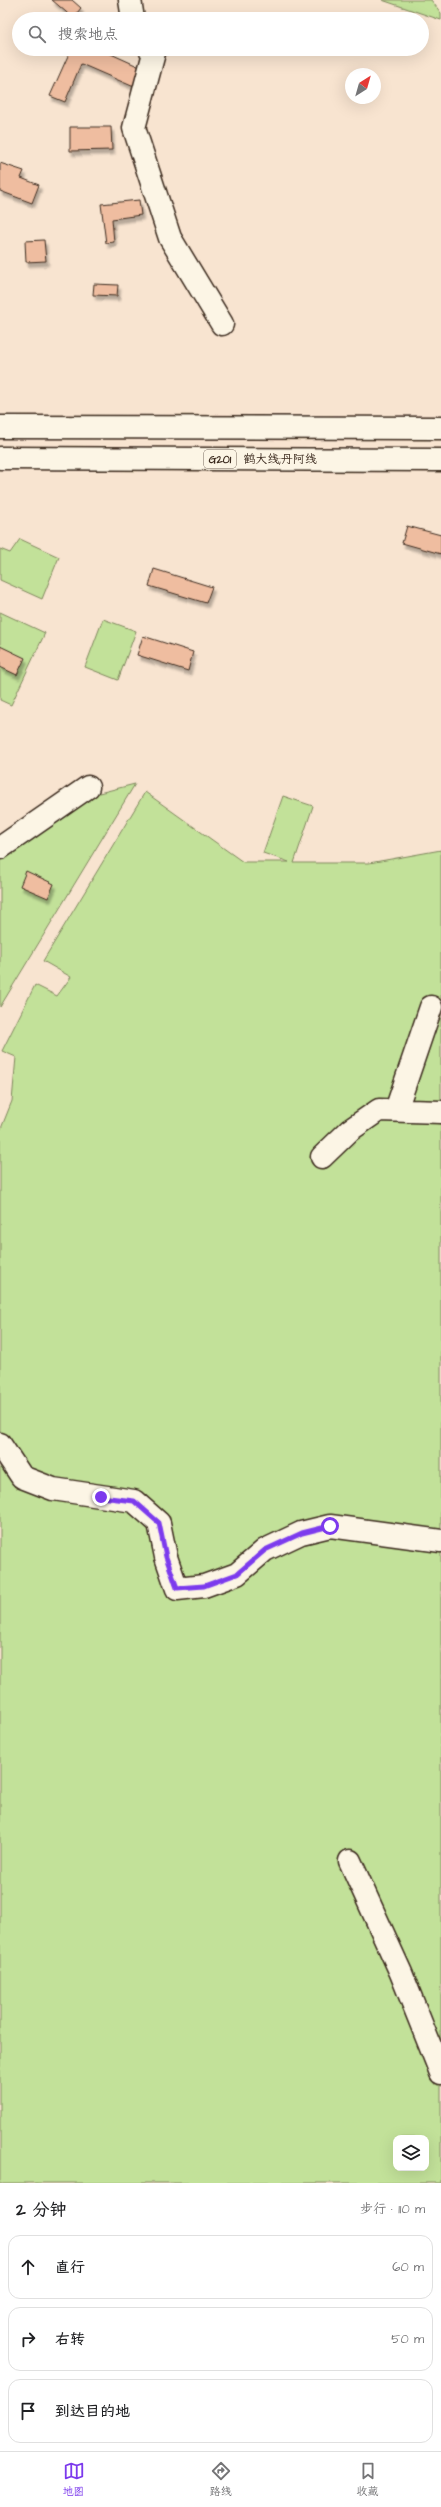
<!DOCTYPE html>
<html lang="zh">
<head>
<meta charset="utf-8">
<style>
  :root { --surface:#fff; --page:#f2f2f2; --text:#202124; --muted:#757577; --line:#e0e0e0; --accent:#7c3aed }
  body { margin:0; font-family:"Architects Daughter","LXGW WenKai TC",sans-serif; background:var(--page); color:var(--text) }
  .controls { position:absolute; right:12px; bottom:12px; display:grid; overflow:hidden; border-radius:8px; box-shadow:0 4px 16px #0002 }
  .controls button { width:36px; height:36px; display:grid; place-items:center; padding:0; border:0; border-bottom:1px solid var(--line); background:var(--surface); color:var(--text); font:20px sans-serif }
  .compass { position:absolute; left:345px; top:68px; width:36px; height:36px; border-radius:50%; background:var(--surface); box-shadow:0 4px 16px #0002; rotate:37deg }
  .stop { position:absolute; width:12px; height:12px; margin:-9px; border:3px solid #7c3aed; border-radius:50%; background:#fff }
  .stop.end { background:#7c3aed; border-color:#fff; box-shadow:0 1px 4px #0008 }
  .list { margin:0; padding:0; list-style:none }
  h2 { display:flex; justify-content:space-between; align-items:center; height:52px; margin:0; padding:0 16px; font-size:17px }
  h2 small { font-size:13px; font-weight:400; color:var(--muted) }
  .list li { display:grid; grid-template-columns:26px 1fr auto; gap:12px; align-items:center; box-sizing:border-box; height:64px; margin:0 8px 8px; padding:0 8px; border:1px solid var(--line); border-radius:12px }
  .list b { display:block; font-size:15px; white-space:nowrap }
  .list em { font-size:13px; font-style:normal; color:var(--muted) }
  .icon { flex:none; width:22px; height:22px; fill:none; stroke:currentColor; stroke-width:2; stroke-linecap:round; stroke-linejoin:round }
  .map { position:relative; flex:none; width:441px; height:2183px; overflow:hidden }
  .search { position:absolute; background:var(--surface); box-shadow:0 4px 16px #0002; left:12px; right:12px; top:12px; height:44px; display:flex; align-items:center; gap:10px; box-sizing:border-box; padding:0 14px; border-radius:22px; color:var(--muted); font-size:15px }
  .sheet { height:268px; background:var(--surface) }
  nav { display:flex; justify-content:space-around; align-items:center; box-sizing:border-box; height:56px; border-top:1px solid var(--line); background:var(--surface); font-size:11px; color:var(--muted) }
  nav a { display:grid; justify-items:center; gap:2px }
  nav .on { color:var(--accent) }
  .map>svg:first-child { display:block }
  .green { fill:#c2e199; stroke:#7e865c; fill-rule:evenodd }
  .building { fill:#efbda0; stroke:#3b2a1e; filter:url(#shadow) }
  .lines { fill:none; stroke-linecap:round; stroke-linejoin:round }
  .minor-casing { stroke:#3b2a1e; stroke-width:25 }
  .highway-casing { stroke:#3b2a1e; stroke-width:25 }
  .minor { stroke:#fcf5e5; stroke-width:22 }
  .highway { stroke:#fcf5e5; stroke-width:22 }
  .route { stroke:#7c3aed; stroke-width:5 }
  .labels { text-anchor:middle; stroke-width:3; stroke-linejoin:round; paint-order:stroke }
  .shield { fill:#fcf5e5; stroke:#75675a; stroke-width:1 }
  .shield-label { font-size:11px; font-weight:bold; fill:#3b2a1e }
  .street-label { font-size:12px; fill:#3b2a1e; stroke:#fcf5e5 }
</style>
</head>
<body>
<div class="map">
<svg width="441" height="2183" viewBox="0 0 441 2183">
  <defs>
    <filter id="shadow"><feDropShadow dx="2.5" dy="4.5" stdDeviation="1" flood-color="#0004"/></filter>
  </defs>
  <rect width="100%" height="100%" fill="#f8e4d0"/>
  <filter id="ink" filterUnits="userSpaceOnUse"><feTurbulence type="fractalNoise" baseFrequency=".025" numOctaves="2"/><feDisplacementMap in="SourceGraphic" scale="8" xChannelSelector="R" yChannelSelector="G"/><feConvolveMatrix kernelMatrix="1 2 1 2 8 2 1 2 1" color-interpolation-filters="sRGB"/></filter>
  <g filter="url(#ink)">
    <path class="green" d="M382 0H431L441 13V20Z
      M20 539 59 557 42 599 0 580V549L10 553Z
      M0 612 45 633 11 705 0 700Z
      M103 619 136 631 118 680 85 667Z
      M135 784 0 1007V857L91 795Z
      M145 792 243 862H289L263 853 283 796 313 806 294 863H369L441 850V2183H0V1131L12 1101 16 1057 2 1051 35 985 57 996 71 977 43 961ZM396 2138H426V2168H396Z"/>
    <path class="building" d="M52 0H72L81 8 73 18Z
      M71 49H100L142 68 134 87 81 64 65 102 50 96Z
      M70 127H111L112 150 70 151Z
      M0 163 24 171 21 178 39 185 32 203 0 191Z
      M139 200 141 215 112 219 114 242 106 243 101 204Z
      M44 240 46 261 26 262 25 241Z
      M94 284 118 285 117 296 93 295Z
      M407 526 441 535V554L402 543Z
      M154 569 212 587 206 603 149 586Z
      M143 636 193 652 188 671 137 655Z
      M0 646 25 658 17 675 0 667Z
      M26 871 54 884 48 898 20 886Z"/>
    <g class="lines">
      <g class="minor-casing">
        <path id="minor" d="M130 0 133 19
          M150 49 154 53 134 128 170 238 222 324
          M0 848 88 787
          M396 1110 431 1007
          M322 1157 350 1130 379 1110 441 1112
          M0 1444 22 1477 53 1489 134 1501 159 1523 166 1557 177 1589 204 1586 237 1574 265 1550 301 1533 330 1526 441 1541
          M350 1861 401 1973 441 2073"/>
      </g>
      <g class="highway-casing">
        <path id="highway" d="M0 427 441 428
          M0 458 441 460"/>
      </g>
      <use href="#minor" class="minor"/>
      <use href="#highway" class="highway"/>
    </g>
  </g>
  <g class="lines" filter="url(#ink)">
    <path class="route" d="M101 1497 134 1501 159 1523 166 1557 177 1588 204 1586 237 1574 265 1550 302 1533 330 1526"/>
  </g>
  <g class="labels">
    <rect class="shield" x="204" y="450" width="32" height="18" rx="3"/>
    <g class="shield-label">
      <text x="220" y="463">G201</text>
    </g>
    <g class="street-label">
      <text x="280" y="463">鹤大线;丹阿线</text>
    </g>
  </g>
</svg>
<div class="controls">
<button><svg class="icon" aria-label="layers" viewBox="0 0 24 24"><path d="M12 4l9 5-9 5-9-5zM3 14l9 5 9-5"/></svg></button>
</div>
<svg class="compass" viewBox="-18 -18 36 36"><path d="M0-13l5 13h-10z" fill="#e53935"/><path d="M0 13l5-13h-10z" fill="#757577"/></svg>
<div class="stop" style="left:330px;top:1526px"></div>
<div class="stop end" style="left:101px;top:1497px"></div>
<div class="search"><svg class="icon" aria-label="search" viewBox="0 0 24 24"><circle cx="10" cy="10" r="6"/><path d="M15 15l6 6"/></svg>搜索地点</div>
</div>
<section class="sheet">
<h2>2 分钟<small>步行 · 110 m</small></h2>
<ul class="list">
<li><svg class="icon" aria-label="ahead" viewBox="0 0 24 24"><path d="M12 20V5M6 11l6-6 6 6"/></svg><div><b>直行</b></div><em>60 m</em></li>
<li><svg class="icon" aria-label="right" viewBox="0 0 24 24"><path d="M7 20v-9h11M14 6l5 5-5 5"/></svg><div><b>右转</b></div><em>50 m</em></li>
<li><svg class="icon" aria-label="arrive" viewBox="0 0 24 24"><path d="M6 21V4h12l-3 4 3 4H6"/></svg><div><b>到达目的地</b></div></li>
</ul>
</section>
<nav>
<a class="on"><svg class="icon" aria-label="map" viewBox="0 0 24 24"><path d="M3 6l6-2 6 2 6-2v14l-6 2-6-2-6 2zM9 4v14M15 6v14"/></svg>地图</a>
<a><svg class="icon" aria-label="directions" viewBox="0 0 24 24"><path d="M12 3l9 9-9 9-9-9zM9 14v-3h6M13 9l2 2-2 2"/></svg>路线</a>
<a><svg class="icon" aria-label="saved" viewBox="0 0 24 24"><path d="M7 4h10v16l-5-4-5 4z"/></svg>收藏</a>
</nav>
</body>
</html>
